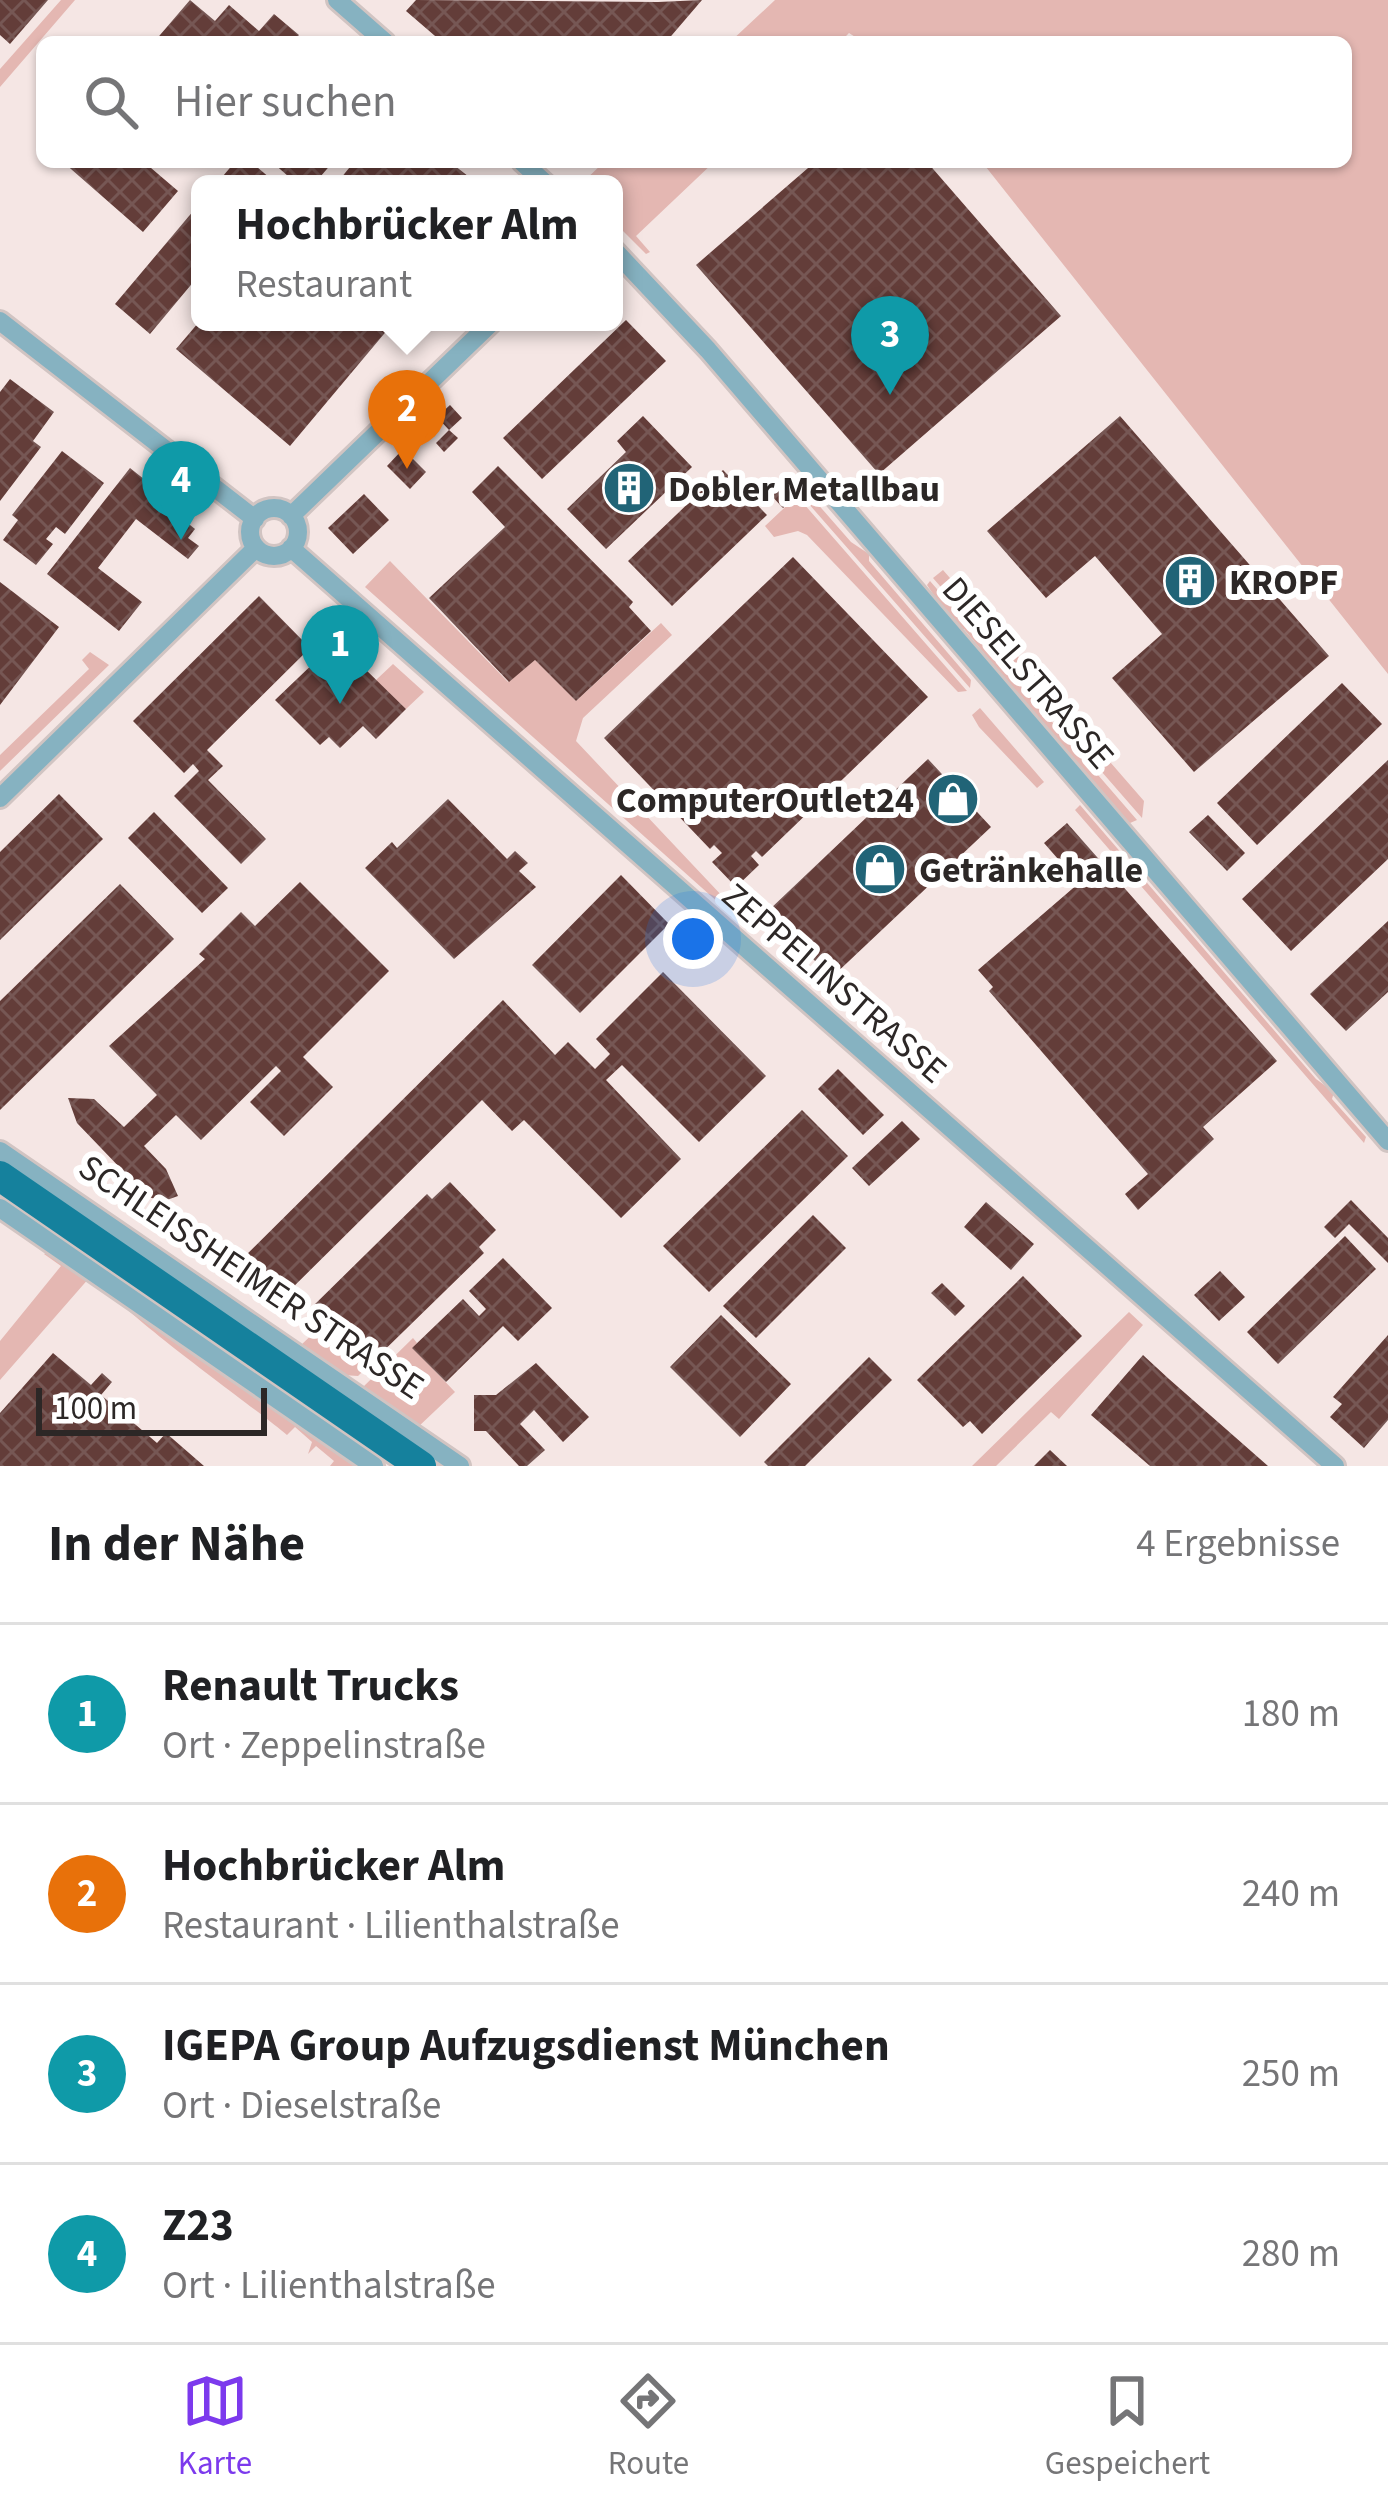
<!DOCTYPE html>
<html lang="de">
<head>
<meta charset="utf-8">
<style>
  :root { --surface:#fff; --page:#f6f6f6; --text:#202124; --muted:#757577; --line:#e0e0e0; --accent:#7c3aed }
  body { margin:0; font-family:"Source Sans 3",sans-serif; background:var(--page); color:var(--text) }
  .scale { position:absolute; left:36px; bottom:30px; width:231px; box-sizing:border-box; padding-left:12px; border:6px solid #2c2726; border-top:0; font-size:33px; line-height:42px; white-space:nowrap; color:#2c2726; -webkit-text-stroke:9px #fff; paint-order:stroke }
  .you { position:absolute; left:693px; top:939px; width:42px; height:42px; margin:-30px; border:9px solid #fff; border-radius:50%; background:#1a73e8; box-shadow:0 0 0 18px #1a73e833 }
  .badge { display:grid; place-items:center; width:78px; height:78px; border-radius:50%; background:var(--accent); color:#fff; font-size:39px; font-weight:700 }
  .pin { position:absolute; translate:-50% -99px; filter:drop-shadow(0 3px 6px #0008) }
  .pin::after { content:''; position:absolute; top:63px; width:42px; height:36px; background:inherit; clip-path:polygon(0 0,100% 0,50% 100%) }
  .popup { position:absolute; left:191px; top:175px; width:432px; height:156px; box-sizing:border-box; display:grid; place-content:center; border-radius:18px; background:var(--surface); filter:drop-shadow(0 3px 9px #0005); font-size:39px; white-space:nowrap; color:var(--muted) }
  .popup b { font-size:45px; color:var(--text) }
  .popup::after { content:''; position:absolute; left:50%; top:100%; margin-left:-24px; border:24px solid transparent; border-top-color:var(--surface) }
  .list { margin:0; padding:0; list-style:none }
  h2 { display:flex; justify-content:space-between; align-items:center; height:156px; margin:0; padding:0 48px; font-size:51px }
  h2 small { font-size:39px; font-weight:400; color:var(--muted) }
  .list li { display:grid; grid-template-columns:78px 1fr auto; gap:36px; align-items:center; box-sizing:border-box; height:180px; padding:0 48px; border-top:3px solid var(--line) }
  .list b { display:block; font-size:45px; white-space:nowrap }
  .list p { margin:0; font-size:39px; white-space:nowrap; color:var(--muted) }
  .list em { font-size:39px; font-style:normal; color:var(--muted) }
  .icon { flex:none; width:66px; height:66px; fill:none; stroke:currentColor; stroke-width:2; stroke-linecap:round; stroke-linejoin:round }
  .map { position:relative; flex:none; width:1388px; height:1466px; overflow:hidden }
  .search { position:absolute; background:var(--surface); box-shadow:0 3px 9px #0004; left:36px; right:36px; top:36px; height:132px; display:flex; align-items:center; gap:30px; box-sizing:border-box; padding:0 42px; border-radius:18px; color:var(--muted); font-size:45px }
  .sheet { height:876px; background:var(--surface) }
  nav { display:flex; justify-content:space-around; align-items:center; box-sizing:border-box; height:168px; border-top:3px solid var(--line); background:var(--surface); font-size:33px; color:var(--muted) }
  nav a { display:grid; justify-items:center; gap:6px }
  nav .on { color:var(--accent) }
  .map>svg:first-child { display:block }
  .grass { fill:#e4b7b2 }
  .building { fill:url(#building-cross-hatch) }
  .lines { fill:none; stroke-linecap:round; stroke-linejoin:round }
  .minor-casing { stroke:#d1c4c2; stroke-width:24 }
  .primary-casing { stroke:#d1c4c2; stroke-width:36 }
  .minor { stroke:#86b2c1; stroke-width:18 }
  .primary { stroke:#15819d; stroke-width:30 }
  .labels { text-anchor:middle; stroke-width:12; stroke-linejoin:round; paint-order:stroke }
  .poi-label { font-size:36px; font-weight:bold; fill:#2c2726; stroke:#fff; text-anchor:start }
  .street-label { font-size:36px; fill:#2c2726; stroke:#fff }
</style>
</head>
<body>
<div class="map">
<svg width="1388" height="1466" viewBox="0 0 1388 1466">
  <defs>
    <pattern id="building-cross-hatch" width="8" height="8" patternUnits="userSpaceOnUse" patternTransform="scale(3)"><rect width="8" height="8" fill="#633d39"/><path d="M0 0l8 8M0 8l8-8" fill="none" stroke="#765754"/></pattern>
  </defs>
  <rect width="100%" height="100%" fill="#f5e6e4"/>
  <path class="grass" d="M61 0H75L0 87V69Z
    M775 0H1388V674L982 162H1346V42H863L849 33 840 42H730Z
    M604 162H714L636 236 650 252 646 254 614 222V184H581Z
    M794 477 851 542 869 554V561L971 680 970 688 787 479Z
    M797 496 967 691 958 692 807 535 798 531 774 537 765 526Z
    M390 561 508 682 535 660 576 701 661 623 672 635 583 718 576 741 725 899 720 904 365 587Z
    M943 570 1144 801 1142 818 933 578Z
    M930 581 1137 820 1130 823 1111 808 964 629H956L927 585Z
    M90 652 109 665 0 771V755L89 669 82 660Z
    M393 664 424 692 406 709 376 680Z
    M980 708 1044 782 1037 788 979 727 972 715Z
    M1080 805 1316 1079 1334 1092 1332 1099 1366 1137 1364 1143 1075 810Z
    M0 1191 407 1466H390L0 1198Z
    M51 1250 90 1277 0 1380V1341L61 1266 44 1254Z
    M110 1290 363 1466H330L334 1461 316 1446 308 1454 312 1442 295 1427 287 1435C258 1410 115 1308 110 1290Z
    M1129 1312 1143 1325 1059 1419 1051 1412 996 1466H972Z
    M322 1325 365 1369 358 1376 343 1375 300 1346Z
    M413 1338 417 1343 413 1348 455 1392 417 1428 362 1388Z"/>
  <path class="building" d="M0 0H48L10 44 0 35Z
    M190 0 215 21 229 5 259 31 274 14 299 35 293 42H154Z
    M416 0 658 2 702 0 666 42H442L406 11Z
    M63 162H144L178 191 143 232Z
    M235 162H251L277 184H216Z
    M272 162H333L314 184H297Z
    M354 162H450L478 184H336Z
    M815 162H927L1061 316 879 474 696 265Z
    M200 203V274L150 334 115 304Z
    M626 320 666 361 542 479 503 438Z
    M199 322H394L290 446 176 349Z
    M10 379 54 412 33 441 41 447 0 501V392Z
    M450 405 462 418 449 430 437 417Z
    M643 416 692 467 606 549 567 509 626 452 617 441Z
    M1120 416 1329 656 1194 772 1112 678 1162 634 1095 556 1046 598 987 531Z
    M449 430 458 438 444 452 436 443Z
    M403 449 426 472 410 489 387 466Z
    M62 451 104 483 65 534 56 527 46 539 53 544 36 565 3 540 18 520 12 515Z
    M498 466 633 602 629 607 651 631 576 701 535 660 509 682 429 598 505 527 472 492Z
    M130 468 189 515 185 521 195 529 188 538 199 546 188 559 136 519 98 568 142 602 119 631 47 574Z
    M723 470 767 515 672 606 628 561Z
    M783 479 798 494 783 508 768 492Z
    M364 494 389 520 353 554 328 528Z
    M793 557 928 697 762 857 756 851 751 856 759 865 736 887 712 862 722 853 714 845 710 849 604 738Z
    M0 582 59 627 0 705Z
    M259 596 310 648 207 750 223 766 208 780 266 839 241 864 174 796 199 771 193 764 184 773 133 721Z
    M320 657 347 683 363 667 406 709 376 739 363 726 340 748 329 737 320 745 275 700Z
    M1342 683 1382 724 1257 845 1217 803Z
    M928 759 991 827 831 978 768 911Z
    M1388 760V859L1291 951 1242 899Z
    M59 794 103 839 0 940V852Z
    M448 799 507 859 515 851 528 863 519 871 536 887 454 959 365 868 392 842 397 848Z
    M154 812 228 888 202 913 128 838Z
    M1208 815 1245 853 1227 871 1189 832Z
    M1067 823 1277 1061 1203 1127 1214 1139 1138 1210 1125 1194 1148 1174 989 991 993 987 978 970 1079 883 1044 843Z
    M621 875 669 924 580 1013 532 965Z
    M300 882 389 971 303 1057 333 1087 284 1136 250 1102 281 1071 276 1066 201 1140 176 1115 144 1146 166 1169 178 1196 164 1201 148 1197 77 1123 68 1098 94 1099 124 1127 157 1095 109 1046 205 959 199 954 241 912 255 926Z
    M120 884 174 939 0 1110V1001Z
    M1388 921V992L1346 1031 1310 994Z
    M663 972 766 1076 699 1142 622 1065 606 1080 681 1159 621 1218 524 1120 512 1131 482 1100 275 1305 236 1265 503 1000 555 1055 568 1042 595 1069 610 1054 596 1039Z
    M838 1069 884 1115 863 1135 818 1089Z
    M802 1110 848 1156 709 1292 663 1246Z
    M902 1121 920 1139 869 1186 852 1168Z
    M450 1182 496 1230 479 1247 484 1253 365 1369 308 1311 427 1194 432 1199Z
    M1351 1200 1388 1238V1263L1349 1224 1335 1238 1324 1227Z
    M986 1202 1034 1244 1011 1270 964 1227Z
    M813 1215 846 1248 756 1338 723 1306Z
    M1345 1236 1376 1269 1278 1364 1247 1332Z
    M503 1258 552 1308 518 1341 503 1326 446 1382 412 1348 463 1299 479 1316 486 1309 469 1291Z
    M1220 1271 1245 1297 1219 1321 1194 1295Z
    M1023 1276 1082 1336 982 1434 970 1421 963 1427 917 1380Z
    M942 1283 965 1306 955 1316 931 1293Z
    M721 1315 791 1384 740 1437 670 1367Z
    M1388 1335V1420L1364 1448 1330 1417 1342 1404 1333 1397Z
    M53 1353 91 1385 102 1373 112 1382 101 1395 157 1443 166 1433 204 1466H0V1413Z
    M1143 1355 1169 1379 1268 1466H1150L1091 1415Z
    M869 1357 892 1380 805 1466H768L764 1462Z
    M536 1363 589 1417 563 1442 534 1410 520 1424 545 1450 527 1466H519L486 1431H474V1395H496Z
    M1050 1450 1067 1466H1034Z"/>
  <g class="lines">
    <g class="minor-casing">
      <path id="minor" d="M337 0 385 42
        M522 162 546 184
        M614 250 708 350 1388 1141
        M0 321 255 519
        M250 532a24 24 0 1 1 48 0a24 24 0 1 1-48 0Z
        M291 516 492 322
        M291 548 1335 1466
        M0 798 256 548
        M0 1151 460 1466
        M0 1208 374 1466"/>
    </g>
    <g class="primary-casing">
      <path id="primary" d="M0 1176 421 1466"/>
    </g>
    <use href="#minor" class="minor"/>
    <use href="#primary" class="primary"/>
  </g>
  <defs>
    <g id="building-disc" transform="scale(2.7)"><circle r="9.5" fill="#216477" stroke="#fff"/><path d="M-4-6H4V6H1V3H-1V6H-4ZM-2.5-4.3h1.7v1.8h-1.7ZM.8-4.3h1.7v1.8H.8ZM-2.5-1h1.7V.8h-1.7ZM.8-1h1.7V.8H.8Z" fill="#fff"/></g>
    <g id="shop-disc" transform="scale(2.7)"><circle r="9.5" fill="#216477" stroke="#fff"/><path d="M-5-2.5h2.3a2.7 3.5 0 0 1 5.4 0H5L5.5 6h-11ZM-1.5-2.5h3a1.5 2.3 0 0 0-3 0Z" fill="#fff"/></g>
  </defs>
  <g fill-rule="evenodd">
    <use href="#building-disc" x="629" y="488"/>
    <use href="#building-disc" x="1190" y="581"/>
    <use href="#shop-disc" x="953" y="799"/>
    <use href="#shop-disc" x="880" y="869"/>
  </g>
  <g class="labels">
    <g class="poi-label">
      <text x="668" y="501">Dobler Metallbau</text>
      <text x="1229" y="594">KROPF</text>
      <text x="914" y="812" text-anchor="end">ComputerOutlet24</text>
      <text x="919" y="882">Getränkehalle</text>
    </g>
    <g class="street-label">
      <text transform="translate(1029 672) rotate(49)" y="13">DIESELSTRASSE</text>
      <text transform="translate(835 982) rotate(41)" y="13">ZEPPELINSTRASSE</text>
      <text transform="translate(252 1276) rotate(34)" y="13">SCHLEISSHEIMER STRASSE</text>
    </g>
  </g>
</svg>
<div class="scale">100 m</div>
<div class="you"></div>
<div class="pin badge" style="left:340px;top:704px;background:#0f9aa8">1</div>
<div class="pin badge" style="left:407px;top:469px;background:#e8710a">2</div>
<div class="popup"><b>Hochbrücker Alm</b>Restaurant</div>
<div class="pin badge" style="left:890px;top:395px;background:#0f9aa8">3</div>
<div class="pin badge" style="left:181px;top:540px;background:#0f9aa8">4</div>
<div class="search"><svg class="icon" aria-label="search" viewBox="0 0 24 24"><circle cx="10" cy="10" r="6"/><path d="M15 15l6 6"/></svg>Hier suchen</div>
</div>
<section class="sheet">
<h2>In der Nähe<small>4 Ergebnisse</small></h2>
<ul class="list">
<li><span class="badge" style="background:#0f9aa8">1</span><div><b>Renault Trucks</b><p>Ort · Zeppelinstraße</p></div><em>180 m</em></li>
<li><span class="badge" style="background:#e8710a">2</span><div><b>Hochbrücker Alm</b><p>Restaurant · Lilienthalstraße</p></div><em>240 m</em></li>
<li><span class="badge" style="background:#0f9aa8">3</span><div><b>IGEPA Group Aufzugsdienst München</b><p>Ort · Dieselstraße</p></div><em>250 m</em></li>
<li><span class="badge" style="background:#0f9aa8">4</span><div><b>Z23</b><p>Ort · Lilienthalstraße</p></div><em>280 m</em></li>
</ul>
</section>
<nav>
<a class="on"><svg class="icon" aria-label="map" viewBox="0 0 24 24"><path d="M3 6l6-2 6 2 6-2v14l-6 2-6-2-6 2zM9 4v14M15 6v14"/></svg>Karte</a>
<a><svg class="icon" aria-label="directions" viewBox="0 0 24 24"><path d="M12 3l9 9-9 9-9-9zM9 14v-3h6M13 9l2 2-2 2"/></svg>Route</a>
<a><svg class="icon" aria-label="saved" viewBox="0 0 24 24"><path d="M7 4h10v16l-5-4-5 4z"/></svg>Gespeichert</a>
</nav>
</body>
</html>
